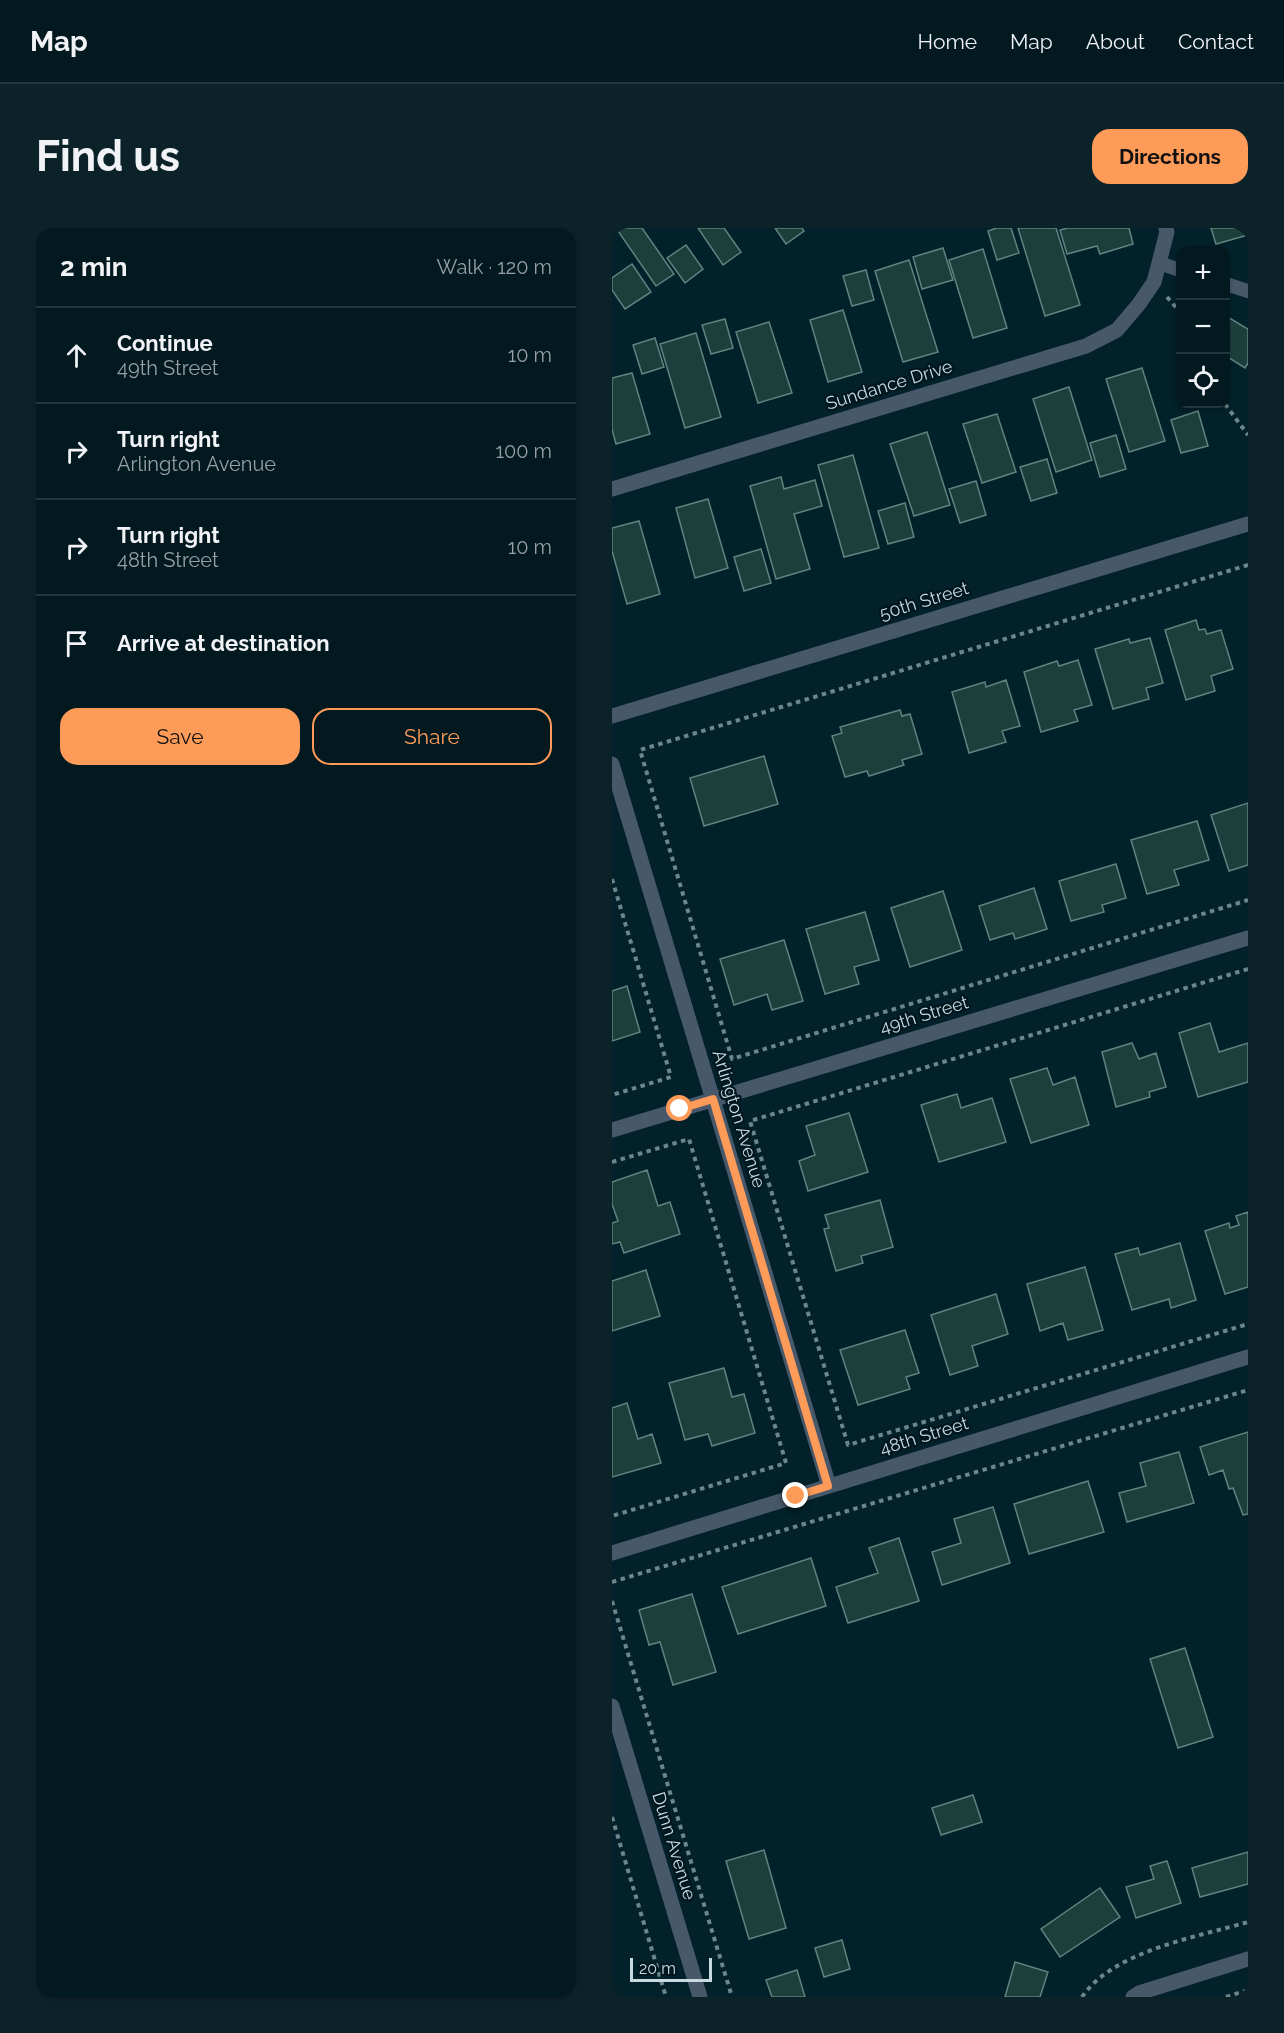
<!DOCTYPE html>
<html lang="en">
<head>
<meta charset="utf-8">
<style>
  :root { --surface:#021920; --page:#0c2229; --text:#f1f3f6; --muted:#96a0a5; --line:#23383e; --accent:#fe9b58 }
  body { margin:0; font-family:Raleway,sans-serif; background:var(--page); color:var(--text) }
  .controls { position:absolute; right:18px; top:18px; display:grid; overflow:hidden; border-radius:12px; box-shadow:0 2px 4px #0004 }
  .controls button { width:54px; height:54px; display:grid; place-items:center; padding:0; border:0; border-bottom:2px solid var(--line); background:var(--surface); color:var(--text); font:30px sans-serif }
  .scale { position:absolute; left:18px; bottom:15px; width:82px; box-sizing:border-box; padding-left:6px; border:3px solid #c8d9df; border-top:0; font-size:16px; line-height:21px; white-space:nowrap; color:#c8d9df; -webkit-text-stroke:4px #001720; paint-order:stroke }
  .stop { position:absolute; width:18px; height:18px; margin:-14px; border:4px solid #fe9b58; border-radius:50%; background:#fff }
  .stop.end { background:#fe9b58; border-color:#fff; box-shadow:0 2px 6px #0008 }
  .list { margin:0; padding:0; list-style:none }
  h2 { display:flex; justify-content:space-between; align-items:center; height:78px; margin:0; padding:0 24px; font-size:26px }
  h2 small { font-size:20px; font-weight:400; color:var(--muted) }
  .list li { display:grid; grid-template-columns:39px 1fr auto; gap:18px; align-items:center; box-sizing:border-box; height:96px; padding:0 24px; border-top:2px solid var(--line) }
  .list b { display:block; font-size:22px; white-space:nowrap }
  .list p { margin:0; font-size:20px; white-space:nowrap; color:var(--muted) }
  .list em { font-size:20px; font-style:normal; color:var(--muted) }
  .actions { display:flex; gap:12px; padding:18px 24px }
  .actions a { flex:1; padding:14px 0; border:2px solid var(--accent); border-radius:18px; text-align:center; font-size:21px; color:var(--accent) }
  .actions .main { background:var(--accent); color:#111 }
  .icon { flex:none; width:33px; height:33px; fill:none; stroke:currentColor; stroke-width:2; stroke-linecap:round; stroke-linejoin:round }
  .map { position:relative; flex:none; width:636px; height:1769px; overflow:hidden; border-radius:18px }
  header { display:flex; align-items:center; gap:36px; box-sizing:border-box; height:84px; padding:0 30px; background:var(--surface); border-bottom:2px solid var(--line) }
  header strong { font-size:28px }
  nav { display:flex; gap:33px; margin-inline-start:auto; font-size:21px }
  .intro { display:flex; align-items:center; justify-content:space-between; box-sizing:border-box; height:144px; padding:0 36px }
  h1 { margin:0; font-size:42px }
  .button { padding:15px 27px; border-radius:18px; background:var(--accent); color:#111; font-size:21px; font-weight:700 }
  main { display:flex; gap:36px; padding:0 36px }
  aside { flex:1; background:var(--surface); border-radius:18px; box-shadow:0 2px 4px #0004 }
  .map>svg:first-child { display:block }
  .building { fill:#1d3f3c; stroke:#60837f; stroke-width:1.5 }
  .lines { fill:none; stroke-linecap:round; stroke-linejoin:round }
  .path { stroke:#6e858c; stroke-width:4; stroke-dasharray:4.5 4.5; stroke-linecap:butt }
  .service { stroke:#48586b; stroke-width:14 }
  .minor { stroke:#48586b; stroke-width:15 }
  .route { stroke:#fe9b58; stroke-width:8 }
  .labels { text-anchor:middle; stroke-width:4.5; stroke-linejoin:round; paint-order:stroke }
  .street-label { font-size:18px; fill:#c8d9df; stroke:#001720 }
</style>
</head>
<body>
<header>
<strong>Map</strong>
<nav><a>Home</a><a>Map</a><a>About</a><a>Contact</a></nav>
</header>
<div class="intro"><h1>Find us</h1><a class="button">Directions</a></div>
<main>
<aside>
<h2>2 min<small>Walk · 120 m</small></h2>
<ul class="list">
<li><svg class="icon" aria-label="ahead" viewBox="0 0 24 24"><path d="M12 20V5M6 11l6-6 6 6"/></svg><div><b>Continue</b><p>49th Street</p></div><em>10 m</em></li>
<li><svg class="icon" aria-label="right" viewBox="0 0 24 24"><path d="M7 20v-9h11M14 6l5 5-5 5"/></svg><div><b>Turn right</b><p>Arlington Avenue</p></div><em>100 m</em></li>
<li><svg class="icon" aria-label="right" viewBox="0 0 24 24"><path d="M7 20v-9h11M14 6l5 5-5 5"/></svg><div><b>Turn right</b><p>48th Street</p></div><em>10 m</em></li>
<li><svg class="icon" aria-label="arrive" viewBox="0 0 24 24"><path d="M6 21V4h12l-3 4 3 4H6"/></svg><div><b>Arrive at destination</b></div></li>
</ul>
<div class="actions"><a class="main">Save</a><a>Share</a></div>
</aside>
<div class="map">
<svg width="636" height="1769" viewBox="0 0 636 1769">
  <rect width="100%" height="100%" fill="#02212a"/>
  <path class="building" d="M4 0H30L62 46 44 58Z
    M86 0H112L129 24 111 37Z
    M163 0H190L192 3 174 16Z
    M385 0H399L407 25 385 32 376 3Z
    M406 0H444L468 77 433 88Z
    M456 0H517L521 16 488 26 485 18 455 26 448 2Z
    M599 0H636V7L604 16Z
    M74 17 91 41 73 55 55 30Z
    M331 20 341 52 310 61 301 29Z
    M371 21 395 100 361 110 337 32Z
    M297 32 326 124 291 134 263 43Z
    M20 36 39 64 13 81 0 62V50Z
    M254 42 262 72 240 78 231 48Z
    M231 82 250 144 216 154 198 92Z
    M614 88 636 101V135L633 140 614 128Z
    M113 91 121 120 99 126 90 97Z
    M157 94 180 165 146 175 124 104Z
    M84 105 109 189 73 200 48 116Z
    M43 110 52 139 30 146 21 117Z
    M530 140 553 213 517 224 494 151Z
    M20 145 38 206 4 216 0 201V150Z
    M457 159 480 232 444 244 421 171Z
    M586 183 596 218 569 225 559 192Z
    M385 186 404 244 370 255 351 196Z
    M315 204 338 277 302 288 278 216Z
    M504 207 514 241 488 249 478 215Z
    M241 227 267 320 232 329 206 237Z
    M435 231 445 265 419 273 408 239Z
    M169 249 172 261 203 252 210 278 182 286 198 341 164 351 138 258Z
    M364 253 374 287 348 295 337 261Z
    M96 271 116 340 83 350 64 280Z
    M293 275 302 309 276 316 266 283Z
    M27 293 48 366 15 376 0 323V300Z
    M149 321 159 355 132 363 122 329Z
    M584 392 587 402 593 401 595 406 609 402 621 441 599 448 603 463 574 472 553 402Z
    M538 410 551 455 534 460 537 471 501 481 483 421 517 411 518 415Z
    M466 432 480 477 462 482 466 493 429 504 412 444 445 433 447 438Z
    M394 452 408 498 390 503 394 514 357 525 340 464 373 454 374 459Z
    M288 482 290 488 298 486 310 526 290 532 292 537 257 548 255 543 233 549 220 508 230 505 228 499Z
    M152 528 166 576 92 598 78 550Z
    M636 575V637L617 643 599 587Z
    M585 593 597 632 562 642 567 657 535 666 519 612Z
    M504 636 514 670 490 677 492 684 459 693 447 653Z
    M422 660 435 701 403 711 401 705 378 712 367 678Z
    M331 663 350 722 298 739 279 680Z
    M253 684 267 732 242 739 247 756 213 766 194 701Z
    M172 712 191 773 160 782 155 766 122 777 108 731Z
    M15 758 28 804 0 813V763Z
    M598 795 607 824 636 815V854L586 869 567 805Z
    M520 815 527 831 544 825 554 859 537 864 538 869 504 879 490 824Z
    M435 840 441 857 463 849 477 897 419 915 398 851Z
    M345 866 349 880 380 870 394 914 327 934 309 877Z
    M237 885 256 944 196 963 187 933 203 927 194 898Z
    M35 942 46 978 58 974 68 1006 12 1025 8 1014 0 1016V995L6 993 0 976V954Z
    M268 972 281 1019 249 1028 251 1035 224 1043 212 1001 217 1000 213 987Z
    M636 984V1059L613 1066 593 1003 617 995 618 1000 627 997 624 988Z
    M568 1015 584 1072 559 1080 557 1071 520 1082 503 1026 526 1020 528 1027Z
    M473 1039 491 1102 456 1112 451 1095 428 1103 415 1056Z
    M34 1042 48 1088 0 1103V1053Z
    M384 1066 396 1106 360 1118 366 1138 338 1147 319 1087Z
    M293 1102 307 1145 294 1149 298 1161 246 1177 228 1122Z
    M112 1140 120 1169 132 1166 143 1205 100 1218 96 1206 73 1212 57 1155Z
    M15 1175 26 1211 40 1206 49 1235 0 1249V1180Z
    M636 1204V1286L631 1287 621 1260 617 1261 611 1242 597 1247 588 1219Z
    M567 1224 582 1275 515 1294 507 1265 534 1258 528 1235Z
    M476 1253 492 1304 417 1326 402 1276Z
    M381 1279 398 1335 330 1357 320 1324 349 1315 342 1291Z
    M287 1310 307 1373 236 1395 224 1359 266 1345 257 1320Z
    M199 1330 214 1378 126 1406 110 1359Z
    M80 1366 104 1444 61 1457 48 1414 37 1417 27 1382Z
    M573 1420 601 1509 566 1520 538 1431Z
    M361 1567 370 1594 329 1607 320 1580Z
    M152 1622 174 1700 137 1711 114 1633Z
    M636 1624V1656L588 1669 580 1640Z
    M555 1633 569 1675 524 1690 514 1659 542 1651 538 1638Z
    M488 1660 508 1689 448 1729 429 1701Z
    M230 1712 238 1741 212 1749 203 1720Z
    M403 1734 436 1744 428 1769H393Z
    M185 1742 193 1769H160L154 1752Z"/>
  <g class="lines">
    <path class="path" d="M555 69 568 84
      M613 176 636 207
      M636 337 28 522 120 831 636 672
      M0 651 59 849 0 867
      M636 741 138 893 236 1217 636 1096
      M0 934 77 911 174 1235 0 1288
      M0 1354 636 1162
      M0 1373 120 1769
      M0 1589 54 1769
      M470 1769C501 1723 585 1709 636 1694
      M614 1769 636 1762"/>
    <path class="service" d="M547 35 568 42
      M614 56 636 63"/>
    <path class="minor" d="M0 261 474 118 505 102 527 76 542 54 555 4 554 0
      M0 488 636 296
      M0 536 217 1258
      M0 902 636 710
      M0 1325 636 1129
      M0 1478 88 1769
      M521 1769 527 1765 636 1731"/>
  </g>
  <g class="lines">
    <path class="route" d="M68 881 101 871 216 1258 184 1268"/>
  </g>
  <g class="labels">
    <g class="street-label">
      <text transform="translate(277 157) rotate(-17)" y="6">Sundance Drive</text>
      <text transform="translate(312 373) rotate(-17)" y="6">50th Street</text>
      <text transform="translate(312 787) rotate(-17)" y="6">49th Street</text>
      <text transform="translate(127 891) rotate(73)" y="6">Arlington Avenue</text>
      <text transform="translate(312 1208) rotate(-17)" y="6">48th Street</text>
      <text transform="translate(62 1618) rotate(73)" y="6">Dunn Avenue</text>
    </g>
  </g>
</svg>
<div class="controls">
<button>+</button>
<button>−</button>
<button><svg class="icon" aria-label="locate" viewBox="0 0 24 24"><circle cx="12" cy="12" r="6"/><path d="M12 2v4M12 18v4M2 12h4M18 12h4"/></svg></button>
</div>
<div class="scale">20 m</div>
<div class="stop" style="left:68px;top:881px"></div>
<div class="stop end" style="left:184px;top:1268px"></div>
</div>
</main>
</body>
</html>
